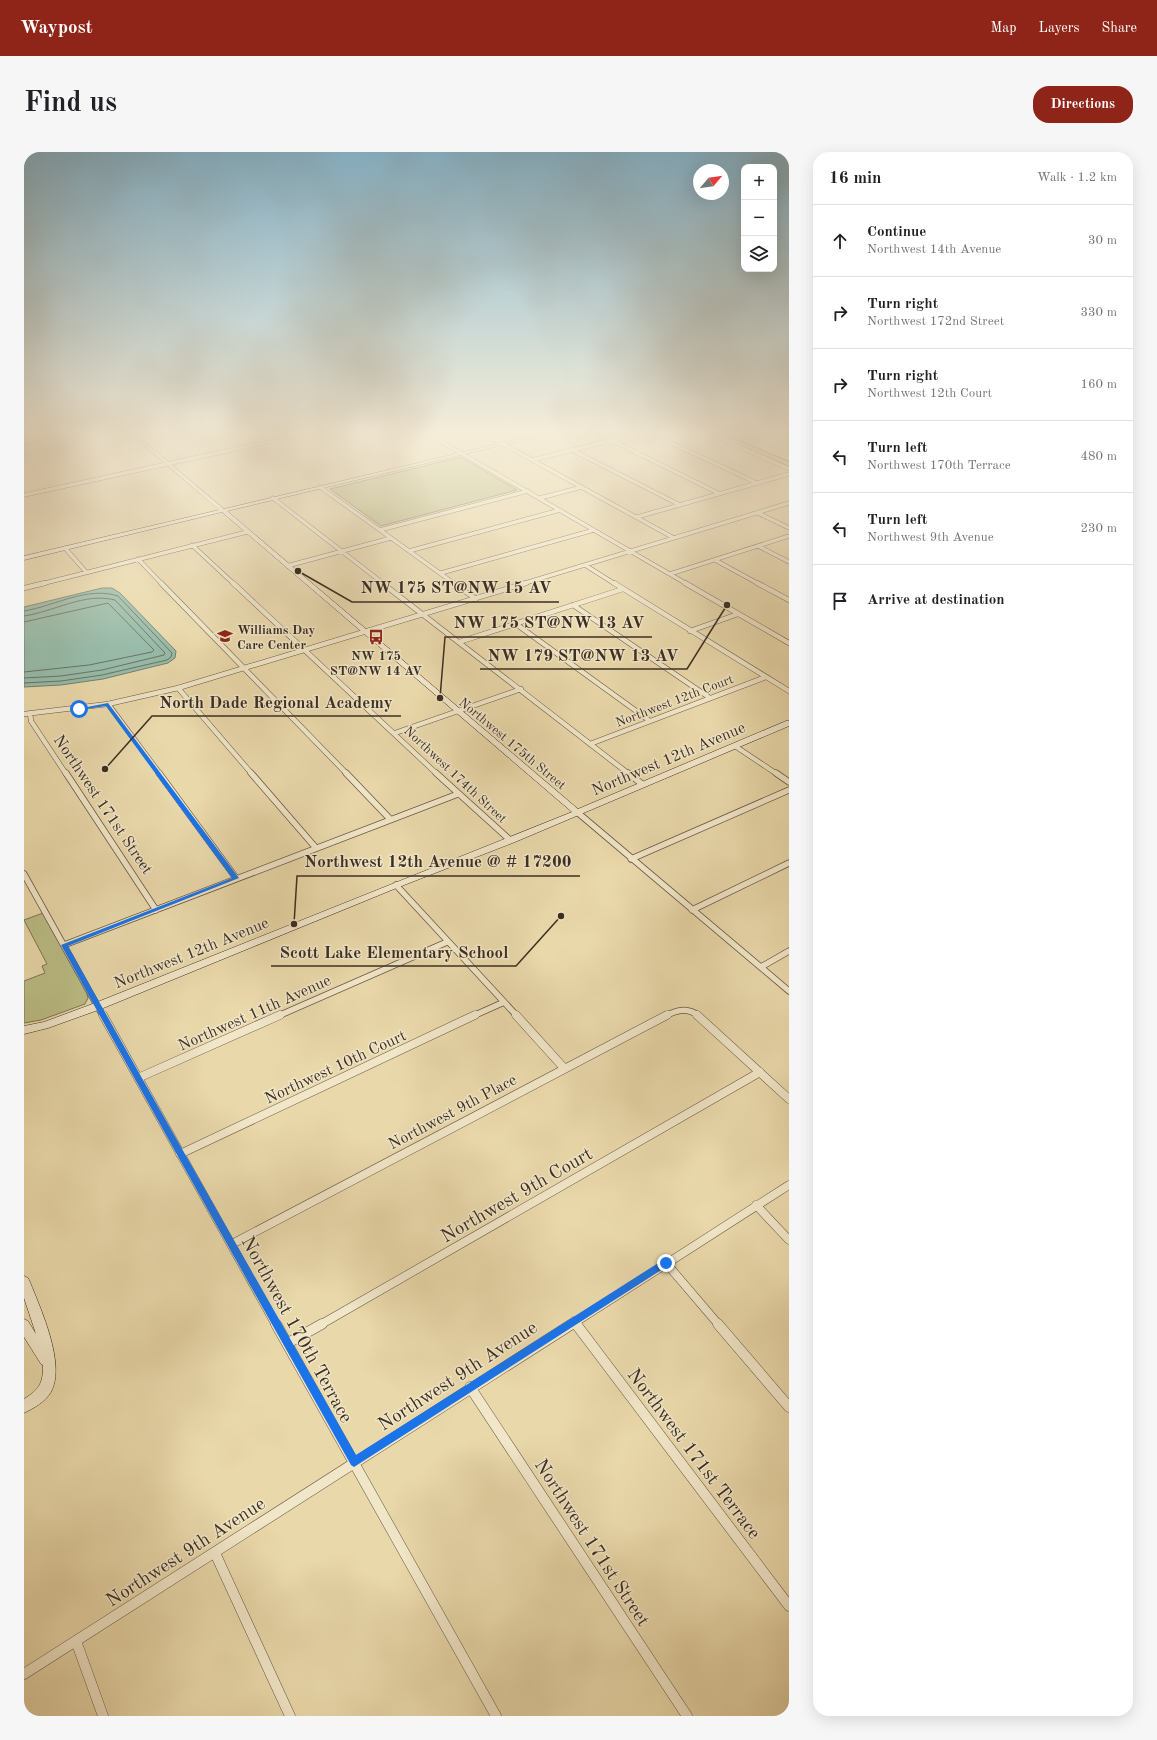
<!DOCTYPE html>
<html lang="en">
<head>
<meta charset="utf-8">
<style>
  :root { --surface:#fff; --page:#f6f6f6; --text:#202124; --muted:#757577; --line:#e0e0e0; --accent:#8f2418 }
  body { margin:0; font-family:"Old Standard TT",serif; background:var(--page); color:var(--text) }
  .controls { position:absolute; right:12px; top:12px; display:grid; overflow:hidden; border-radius:8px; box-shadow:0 4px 16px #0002 }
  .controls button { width:36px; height:36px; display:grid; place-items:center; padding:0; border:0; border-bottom:1px solid var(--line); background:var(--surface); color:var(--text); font:20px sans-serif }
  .compass { position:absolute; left:669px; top:12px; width:36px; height:36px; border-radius:50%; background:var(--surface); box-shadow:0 4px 16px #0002; rotate:61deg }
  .stop { position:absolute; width:12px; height:12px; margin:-9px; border:3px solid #1a73e8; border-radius:50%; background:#fff }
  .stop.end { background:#1a73e8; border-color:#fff; box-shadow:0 1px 4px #0008 }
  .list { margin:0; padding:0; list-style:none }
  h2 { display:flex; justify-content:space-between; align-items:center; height:52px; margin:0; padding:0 16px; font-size:17px }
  h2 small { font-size:13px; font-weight:400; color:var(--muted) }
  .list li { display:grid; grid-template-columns:26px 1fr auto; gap:12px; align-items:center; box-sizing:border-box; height:72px; padding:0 16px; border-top:1px solid var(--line) }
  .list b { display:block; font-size:15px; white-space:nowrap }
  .list p { margin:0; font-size:13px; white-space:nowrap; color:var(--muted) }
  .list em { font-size:13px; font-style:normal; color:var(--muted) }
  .icon { flex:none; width:22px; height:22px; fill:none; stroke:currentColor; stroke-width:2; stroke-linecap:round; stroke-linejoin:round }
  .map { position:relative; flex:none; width:765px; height:1564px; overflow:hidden; border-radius:16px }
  header { display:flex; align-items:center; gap:24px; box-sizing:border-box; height:56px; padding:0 20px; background:var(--accent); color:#fff }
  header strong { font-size:19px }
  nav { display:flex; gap:22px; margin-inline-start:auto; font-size:14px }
  .intro { display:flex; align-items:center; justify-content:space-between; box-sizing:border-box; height:96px; padding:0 24px }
  h1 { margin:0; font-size:28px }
  .button { padding:10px 18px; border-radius:16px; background:var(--accent); color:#fff; font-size:14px; font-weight:700 }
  main { display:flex; gap:24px; padding:0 24px }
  aside { flex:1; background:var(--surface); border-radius:16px; box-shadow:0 4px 16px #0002 }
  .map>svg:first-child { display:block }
  .green { fill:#bbbd85; stroke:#7b7654 }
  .water { fill:#97baa8; stroke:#728272 }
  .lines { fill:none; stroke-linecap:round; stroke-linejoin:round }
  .shore { stroke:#697465; stroke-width:1 }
  .street-far4-casing { stroke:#665844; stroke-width:4.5 }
  .street-far3-casing { stroke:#665844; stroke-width:5.5 }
  .street-far2-casing { stroke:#665844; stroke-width:7 }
  .street-far1-casing { stroke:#665844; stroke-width:9 }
  .street-casing { stroke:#665844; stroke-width:11 }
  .secondary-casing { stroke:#3b2e22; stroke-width:1 }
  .primary-casing { stroke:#3b2e22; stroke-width:2 }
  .street-far4 { stroke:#f1e6c8; stroke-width:3.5 }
  .street-far3 { stroke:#f1e6c8; stroke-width:4.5 }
  .street-far2 { stroke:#f1e6c8; stroke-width:5.5 }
  .street-far1 { stroke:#f1e6c8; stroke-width:8 }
  .street { stroke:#f1e6c8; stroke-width:10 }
  .secondary { fill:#f1e6c8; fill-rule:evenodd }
  .primary { fill:#e4bc75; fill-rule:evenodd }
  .route { fill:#1a73e8 }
  .labels { text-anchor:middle; stroke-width:3; stroke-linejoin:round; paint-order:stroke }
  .far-poi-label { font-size:13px; font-weight:bold; fill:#3b2e22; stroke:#f1e6c8; text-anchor:start }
  .far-street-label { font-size:13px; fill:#3b2e22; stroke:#f1e6c8 }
  .street-label { font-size:16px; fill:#3b2e22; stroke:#f1e6c8 }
  .near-street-label { font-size:19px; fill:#3b2e22; stroke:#f1e6c8 }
  .leader { fill:none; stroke:#3b2e22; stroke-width:1.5 }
  .callout-dot { fill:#3b2e22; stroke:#f1e6c8; stroke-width:1.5 }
  .callout-label { font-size:17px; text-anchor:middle; font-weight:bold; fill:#3b2e22; stroke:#f1e6c8; stroke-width:3; stroke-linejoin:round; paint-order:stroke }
</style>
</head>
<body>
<header>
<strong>Waypost</strong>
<nav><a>Map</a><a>Layers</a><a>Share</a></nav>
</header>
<div class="intro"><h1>Find us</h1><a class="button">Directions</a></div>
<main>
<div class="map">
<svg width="765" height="1564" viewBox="0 0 765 1564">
  <rect width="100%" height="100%" fill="#e9d8aa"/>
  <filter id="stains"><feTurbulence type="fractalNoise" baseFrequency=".005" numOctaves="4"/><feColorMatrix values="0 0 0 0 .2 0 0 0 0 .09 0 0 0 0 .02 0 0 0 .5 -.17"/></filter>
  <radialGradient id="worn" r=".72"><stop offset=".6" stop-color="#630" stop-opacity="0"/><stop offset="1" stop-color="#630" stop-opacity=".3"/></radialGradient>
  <path class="green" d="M437 305 493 338 357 374 306 337Z
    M19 761 62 838 64 846 61 852 17 868 0 871V829L21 821 18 814 23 812 0 768Z"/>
  <path class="water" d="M78 436H88L96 441 152 499 151 506 144 511 79 527 37 533 0 535V455Z"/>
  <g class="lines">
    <path class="shore" d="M0 459C31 454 63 434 94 444L148 501 147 505 143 508 78 523 37 529 0 531
      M0 464C29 460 61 440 91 448L141 501 140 503 78 518 37 524 0 526
      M0 470 84 451 130 498 128 500 65 513 0 520"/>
    <g class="street-far4-casing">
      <path id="street-far4" d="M404 282 663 432
        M461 282 650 386
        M628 282 733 331
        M687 282 765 317
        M587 288 694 341
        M0 290 41 282
        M548 298 656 353
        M508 308 614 282
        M296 335 431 432
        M0 343 281 282
        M249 346 360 432
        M516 346 558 335
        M734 361 765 376
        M613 365 765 322
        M356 378 504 339
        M168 393 210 432
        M734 394 765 410
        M41 396 62 420
        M385 399 536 358
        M114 407 138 432
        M691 408 735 432
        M561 413 591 432
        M263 414 367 386
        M417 421 570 378
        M646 422 765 384
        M17 432 223 380
        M498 432 765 351"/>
    </g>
    <g class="street-far3-casing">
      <path id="street-far3" d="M137 431 323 622
        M209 431 413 622
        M358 431 605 622
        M429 431 452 447
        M590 431 765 539
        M661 431 765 491
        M733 431 765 448
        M0 436 21 431
        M549 453 686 546
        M492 472 626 569
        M666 479 714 462
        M435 490 599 437
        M154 536 228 622
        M84 552 136 622
        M6 561 7 569 42 622
        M0 562 84 552 154 536 502 431
        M371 581 497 537
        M566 592 742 525
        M711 594 753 622"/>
    </g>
    <g class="street-far2-casing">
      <path id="street-far2" d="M42 621 132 758
        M135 621 212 726
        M227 621 292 696
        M322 621 366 667
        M412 621 486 688
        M604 621 618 632
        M752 621 765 630
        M553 660 765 839
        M607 707 765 638
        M0 722 79 864
        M372 733 493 864
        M668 758 765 711
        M40 793 434 642
        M737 815 765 799
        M254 864 423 790
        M449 864 478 851
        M641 864C653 858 663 855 675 864"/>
    </g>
    <g class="street-far1-casing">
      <path id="street-far1" d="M79 863 252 1173
        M492 863 540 916
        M673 863 765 947
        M114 926 256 863
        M156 1002 451 863
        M732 1053 765 1088
        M208 1092 643 863
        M642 1111 695 1173
        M550 1169 553 1173
        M296 1173 736 920
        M547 1173 765 1033"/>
    </g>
    <g class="street-casing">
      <path id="street" d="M252 1172 472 1564
        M552 1172 765 1454
        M694 1172 765 1255
        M264 1191 298 1172
        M446 1235 663 1564
        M191 1401 266 1564
        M52 1489 79 1564
        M0 1522 548 1172"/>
    </g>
    <g class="secondary-casing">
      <path id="secondary" d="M107 282H111L200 357 516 282H522L520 283 203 359 554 657 762 569H765V574L491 690 375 735 77 857 24 876 0 882V874L20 870 71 851 548 660 198 360 0 408V404L195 358Z
        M0 1124 4 1126 6 1130C17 1158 42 1212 27 1240 21 1250 10 1256 0 1261V1247C16 1237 19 1231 19 1213L17 1212 0 1185V1167L4 1169 12 1182 0 1146Z"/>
    </g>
    <g class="primary-casing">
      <path id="primary" d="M692 282H698L765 310V314Z"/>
    </g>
    <use href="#street-far4" class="street-far4"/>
    <use href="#street-far3" class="street-far3"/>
    <use href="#street-far2" class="street-far2"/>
    <use href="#street-far1" class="street-far1"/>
    <use href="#street" class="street"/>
    <use href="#secondary" class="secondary"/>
    <use href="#primary" class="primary"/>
  </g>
  <linearGradient id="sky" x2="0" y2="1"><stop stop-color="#87b6ce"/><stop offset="0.56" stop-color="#f5edd9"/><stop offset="1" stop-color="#f5edd9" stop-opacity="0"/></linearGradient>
  <rect width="765" height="500" fill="url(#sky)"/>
  <path class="route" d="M84 551 215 726 44 794C139 965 236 1133 332 1303L639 1108H645L646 1111 645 1113 330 1315 327 1313C230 1140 132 967 37 793L208 726 82 554 55 558 53 557Z"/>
  <defs>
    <g id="school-bare" transform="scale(1.2)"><path d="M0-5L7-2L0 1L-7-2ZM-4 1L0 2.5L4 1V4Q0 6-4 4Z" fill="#8f2418" stroke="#f1e6c8" stroke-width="2.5" paint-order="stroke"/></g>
    <g id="bus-bare" transform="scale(1.2)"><path d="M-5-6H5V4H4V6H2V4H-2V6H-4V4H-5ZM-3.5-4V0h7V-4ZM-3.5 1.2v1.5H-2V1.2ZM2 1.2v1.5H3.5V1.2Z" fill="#8f2418" stroke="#f1e6c8" stroke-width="2.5" paint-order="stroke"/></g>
  </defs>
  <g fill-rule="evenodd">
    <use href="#school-bare" x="201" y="484"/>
    <use href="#bus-bare" x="352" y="485"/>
  </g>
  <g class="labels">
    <g class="far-poi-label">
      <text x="213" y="482">Williams Day<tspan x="213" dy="15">Care Center</tspan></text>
      <text x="352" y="508" text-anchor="middle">NW 175<tspan x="352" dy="15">ST@NW 14 AV</tspan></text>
    </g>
    <g class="far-street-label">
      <text transform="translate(650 548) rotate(-21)" y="5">Northwest 12th Court</text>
      <text transform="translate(489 591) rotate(40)" y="5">Northwest 175th Street</text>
      <text transform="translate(432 622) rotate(43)" y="5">Northwest 174th Street</text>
    </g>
    <g class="street-label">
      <text transform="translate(644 606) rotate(-23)" y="6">Northwest 12th Avenue</text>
      <text transform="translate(80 652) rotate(56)" y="6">Northwest 171st Street</text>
      <text transform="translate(167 800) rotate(-22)" y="6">Northwest 12th Avenue</text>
      <text transform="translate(230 860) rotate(-24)" y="6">Northwest 11th Avenue</text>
      <text transform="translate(311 914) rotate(-25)" y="6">Northwest 10th Court</text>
      <text transform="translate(428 959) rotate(-28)" y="6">Northwest 9th Place</text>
    </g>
    <g class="near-street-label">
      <text transform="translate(492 1042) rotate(-30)" y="7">Northwest 9th Court</text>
      <text transform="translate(274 1177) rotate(61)" y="7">Northwest 170th Terrace</text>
      <text transform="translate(433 1223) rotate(-33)" y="7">Northwest 9th Avenue</text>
      <text transform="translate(671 1301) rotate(53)" y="7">Northwest 171st Terrace</text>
      <text transform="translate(569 1390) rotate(57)" y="7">Northwest 171st Street</text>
      <text transform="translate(161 1399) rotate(-33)" y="7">Northwest 9th Avenue</text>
    </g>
  </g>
  <path class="leader" d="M274 419L328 450H535M416 546L421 485H628M703 453L663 517H456M81 617L128 564H377M270 772L273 724H556M537 764L492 814H247"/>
  <g class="callout-dot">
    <circle cx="274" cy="419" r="4"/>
    <circle cx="416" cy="546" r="4"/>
    <circle cx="703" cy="453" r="4"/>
    <circle cx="81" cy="617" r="4"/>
    <circle cx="270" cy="772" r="4"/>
    <circle cx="537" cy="764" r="4"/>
  </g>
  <g class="callout-label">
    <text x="432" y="441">NW 175 ST@NW 15 AV</text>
    <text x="525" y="476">NW 175 ST@NW 13 AV</text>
    <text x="559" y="509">NW 179 ST@NW 13 AV</text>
    <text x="252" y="556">North Dade Regional Academy</text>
    <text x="414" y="715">Northwest 12th Avenue @ # 17200</text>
    <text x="370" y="806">Scott Lake Elementary School</text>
  </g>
  <rect width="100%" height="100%" filter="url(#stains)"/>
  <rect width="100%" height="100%" fill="url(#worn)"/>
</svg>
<div class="controls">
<button>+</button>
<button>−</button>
<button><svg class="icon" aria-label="layers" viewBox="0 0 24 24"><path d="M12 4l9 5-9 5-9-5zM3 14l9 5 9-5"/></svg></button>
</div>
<svg class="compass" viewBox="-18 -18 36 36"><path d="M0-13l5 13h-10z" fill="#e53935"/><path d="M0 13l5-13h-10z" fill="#757577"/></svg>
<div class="stop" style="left:55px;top:557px"></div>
<div class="stop end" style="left:642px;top:1111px"></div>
</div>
<aside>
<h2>16 min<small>Walk · 1.2 km</small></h2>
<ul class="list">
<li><svg class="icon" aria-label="ahead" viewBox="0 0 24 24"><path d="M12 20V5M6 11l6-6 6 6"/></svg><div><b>Continue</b><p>Northwest 14th Avenue</p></div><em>30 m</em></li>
<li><svg class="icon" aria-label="right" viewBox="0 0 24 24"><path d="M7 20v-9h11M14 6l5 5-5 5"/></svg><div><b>Turn right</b><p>Northwest 172nd Street</p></div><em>330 m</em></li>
<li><svg class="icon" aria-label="right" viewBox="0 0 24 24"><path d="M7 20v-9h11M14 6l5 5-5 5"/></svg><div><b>Turn right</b><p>Northwest 12th Court</p></div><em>160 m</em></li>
<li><svg class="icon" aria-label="left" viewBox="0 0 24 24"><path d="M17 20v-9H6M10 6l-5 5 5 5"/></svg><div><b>Turn left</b><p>Northwest 170th Terrace</p></div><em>480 m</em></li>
<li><svg class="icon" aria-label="left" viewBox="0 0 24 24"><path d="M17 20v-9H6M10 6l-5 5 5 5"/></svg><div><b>Turn left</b><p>Northwest 9th Avenue</p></div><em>230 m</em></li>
<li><svg class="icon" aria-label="arrive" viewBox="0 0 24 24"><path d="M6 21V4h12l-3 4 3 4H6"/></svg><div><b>Arrive at destination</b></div></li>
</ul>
</aside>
</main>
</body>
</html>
